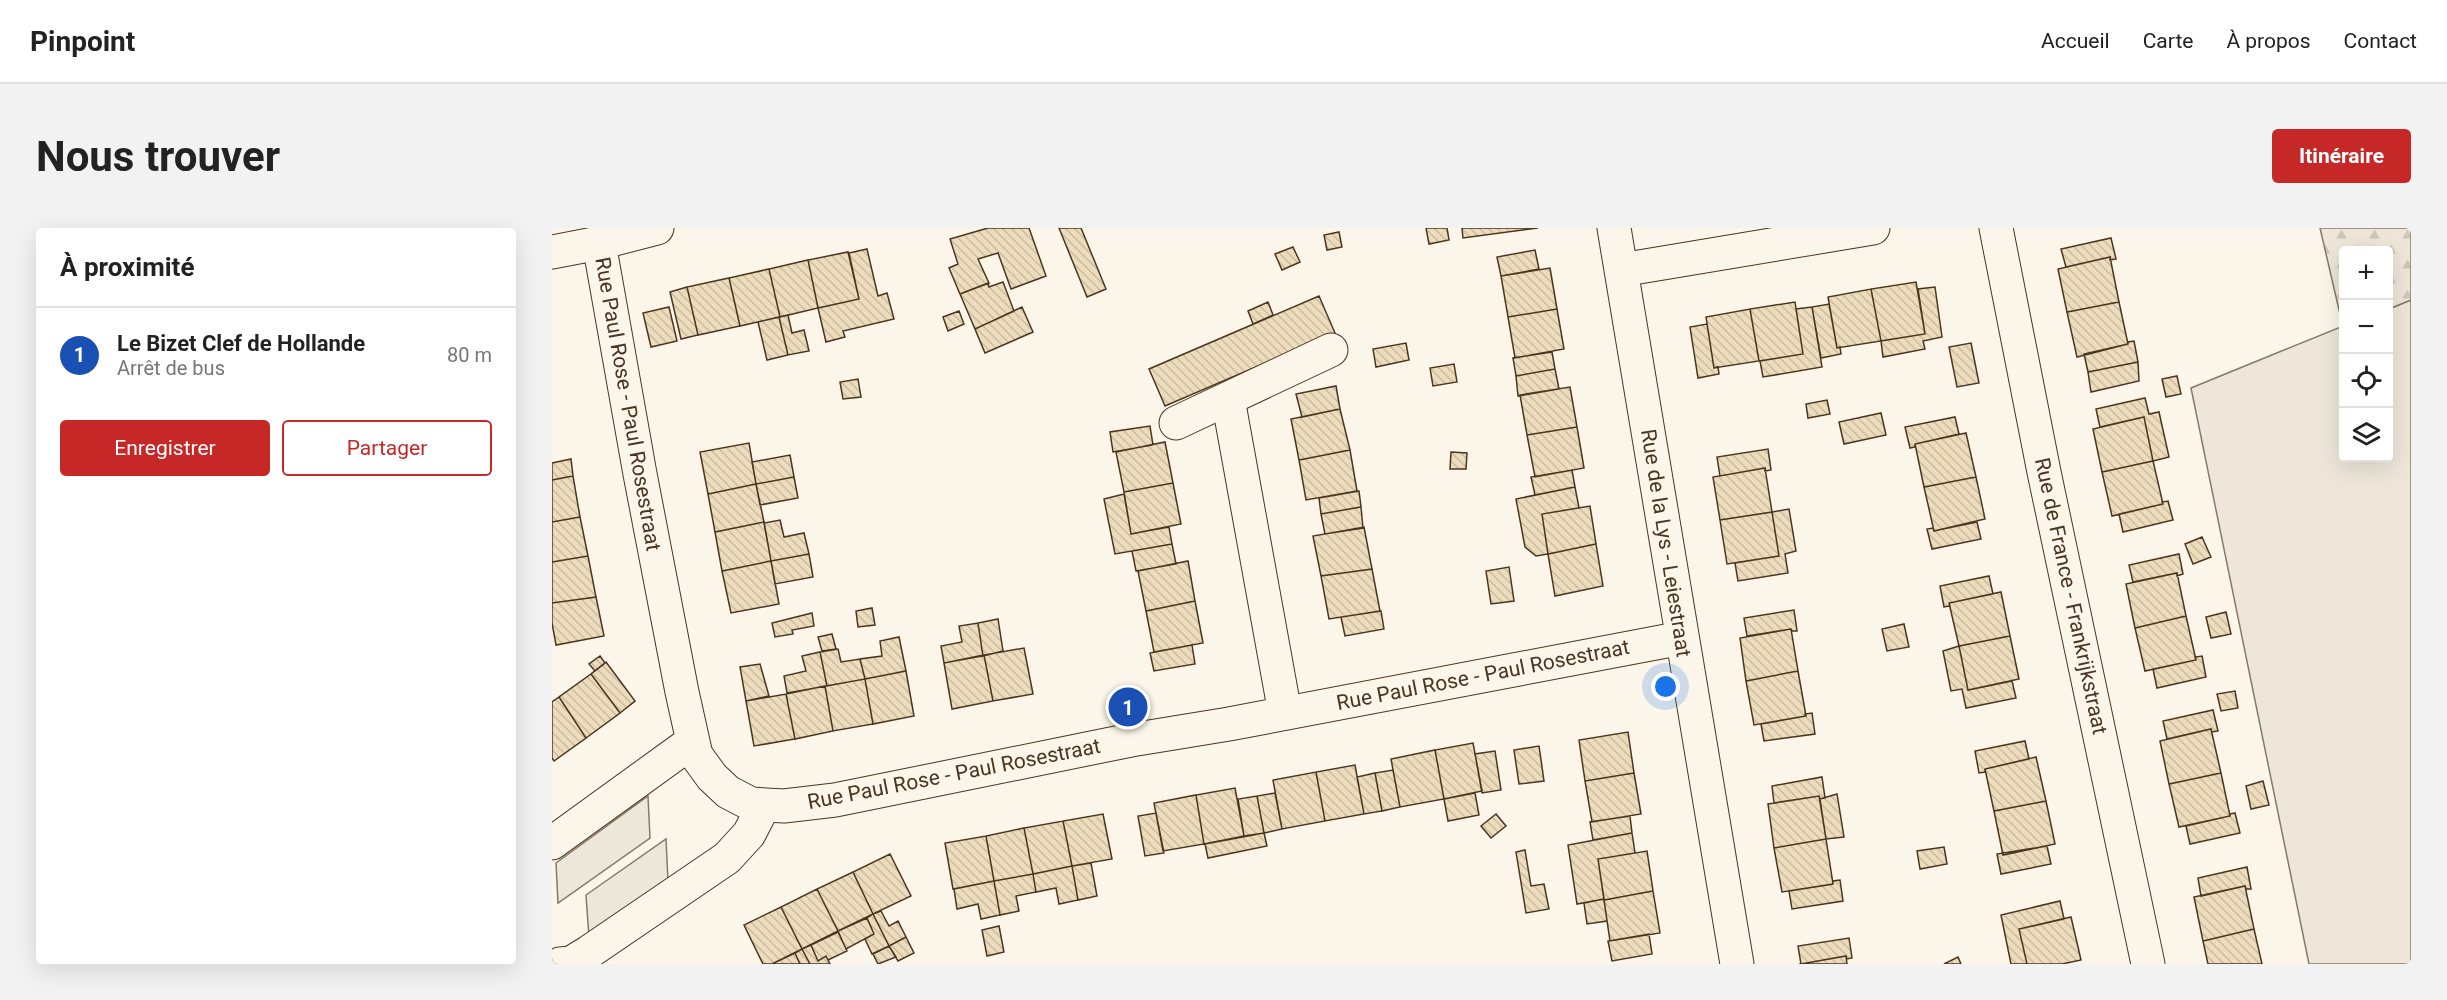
<!DOCTYPE html>
<html lang="fr">
<head>
<meta charset="utf-8">
<style>
  :root { --surface:#fff; --page:#f2f2f2; --text:#222; --muted:#767676; --line:#e0e0e0; --accent:#c62828 }
  body { margin:0; font-family:Roboto,sans-serif; background:var(--page); color:var(--text) }
  .controls { position:absolute; right:18px; top:18px; display:grid; overflow:hidden; border-radius:6px; box-shadow:0 6px 24px #0002 }
  .controls button { width:54px; height:54px; display:grid; place-items:center; padding:0; border:0; border-bottom:2px solid var(--line); background:var(--surface); color:var(--text); font:30px sans-serif }
  .you { position:absolute; left:1114px; top:459px; width:21px; height:21px; margin:-15px; border:4px solid #fff; border-radius:50%; background:#1a73e8; box-shadow:0 0 0 9px #1a73e833 }
  .badge { display:grid; place-items:center; width:39px; height:39px; border-radius:50%; background:var(--accent); color:#fff; font-size:20px; font-weight:700 }
  .pin { position:absolute; translate:-50% -50%; border:3px solid #fff; box-shadow:0 2px 6px #0006 }
  .list { margin:0; padding:0; list-style:none }
  h2 { display:flex; justify-content:space-between; align-items:center; height:78px; margin:0; padding:0 24px; font-size:26px }
  h2 small { font-size:20px; font-weight:400; color:var(--muted) }
  .list li { display:grid; grid-template-columns:39px 1fr auto; gap:18px; align-items:center; box-sizing:border-box; height:96px; padding:0 24px; border-top:2px solid var(--line) }
  .list b { display:block; font-size:22px; white-space:nowrap }
  .list p { margin:0; font-size:20px; white-space:nowrap; color:var(--muted) }
  .list em { font-size:20px; font-style:normal; color:var(--muted) }
  .actions { display:flex; gap:12px; padding:18px 24px }
  .actions a { flex:1; padding:14px 0; border:2px solid var(--accent); border-radius:6px; text-align:center; font-size:21px; color:var(--accent) }
  .actions .main { background:var(--accent); color:#fff }
  .icon { flex:none; width:33px; height:33px; fill:none; stroke:currentColor; stroke-width:2; stroke-linecap:round; stroke-linejoin:round }
  .map { position:relative; flex:none; width:1859px; height:736px; overflow:hidden; border-radius:6px }
  header { display:flex; align-items:center; gap:36px; box-sizing:border-box; height:84px; padding:0 30px; background:var(--surface); border-bottom:2px solid var(--line) }
  header strong { font-size:28px }
  nav { display:flex; gap:33px; margin-inline-start:auto; font-size:21px }
  .intro { display:flex; align-items:center; justify-content:space-between; box-sizing:border-box; height:144px; padding:0 36px }
  h1 { margin:0; font-size:42px }
  .button { padding:15px 27px; border-radius:6px; background:var(--accent); color:#fff; font-size:21px; font-weight:700 }
  main { display:flex; gap:36px; padding:0 36px }
  aside { flex:1; background:var(--surface); border-radius:6px; box-shadow:0 6px 24px #0002 }
  .map>svg:first-child { display:block }
  .green { fill:#ede6d9; stroke:#887966; stroke-width:1.5 }
  .forest { fill:url(#forest-firs); stroke:#887966; stroke-width:1.5 }
  .parking { fill:#ede7d9; stroke:#887966; stroke-width:1.5 }
  .building { fill:url(#building-back-hatch); stroke:#4a3520; stroke-width:1.5 }
  .lines { fill:none; stroke-linecap:round; stroke-linejoin:round }
  .minor-casing { stroke:#4a3520; stroke-width:35 }
  .minor { stroke:#fbf6e9; stroke-width:33 }
  .labels { text-anchor:middle; stroke-width:4.5; stroke-linejoin:round; paint-order:stroke }
  .street-label { font-size:21px; fill:#4a3520; stroke:#fbf6e9 }
</style>
</head>
<body>
<header>
<strong>Pinpoint</strong>
<nav><a>Accueil</a><a>Carte</a><a>À propos</a><a>Contact</a></nav>
</header>
<div class="intro"><h1>Nous trouver</h1><a class="button">Itinéraire</a></div>
<main>
<aside>
<h2>À proximité<small></small></h2>
<ul class="list">
<li><span class="badge" style="background:#1a4fb4">1</span><div><b>Le Bizet Clef de Hollande</b><p>Arrêt de bus</p></div><em>80 m</em></li>
</ul>
<div class="actions"><a class="main">Enregistrer</a><a>Partager</a></div>
</aside>
<div class="map">
<svg width="1859" height="736" viewBox="0 0 1859 736">
  <defs>
    <pattern id="forest-firs" width="22" height="20" patternUnits="userSpaceOnUse" patternTransform="scale(1.5)"><rect width="22" height="20" fill="#ede6d9"/><path d="M5 1l3.5 6h-7zM16 11l3.5 6h-7z" fill="#cdc6ba"/></pattern>
    <pattern id="building-back-hatch" width="6" height="6" patternUnits="userSpaceOnUse" patternTransform="scale(1.5)"><rect width="6" height="6" fill="#ecdcbc"/><path d="M-1 5l2 2M0 0l6 6M5-1l2 2" fill="none" stroke="#ccbda1"/></pattern>
  </defs>
  <rect width="100%" height="100%" fill="#fbf6e9"/>
  <path class="green" d="M1859 72V736H1757L1639 160 1791 98 1792 230H1836L1837 81Z"/>
  <path class="forest" d="M1768 0H1859V72L1837 81 1836 22H1792L1791 99Z"/>
  <path class="parking" d="M96 568 98 610 6 675 4 635Z
    M114 611 116 653 37 709 34 667Z"/>
  <path class="building" d="M436 0H477L494 48 459 61 446 25 426 31 437 55 408 66 397 40 406 36 398 11Z
    M507 0H529L554 61 535 69Z
    M874 0H895L897 12 877 16Z
    M910 0H986L911 10Z
    M787 4 790 19 775 22 772 7Z
    M1559 10 1564 31 1558 32V29L1514 39 1509 21Z
    M741 19 748 34 730 42 723 26Z
    M315 21 326 68 335 65 342 91 291 103 293 109 274 114 266 80 307 71 297 25Z
    M983 22 987 41 949 48 945 29Z
    M296 24 307 71 266 80 256 32Z
    M1558 29 1567 74 1515 84 1506 41Z
    M256 32 266 80 228 89 217 41Z
    M998 40 1005 81 956 89 949 48Z
    M217 41 228 89 188 98 177 50Z
    M177 50 188 98 146 107 135 59Z
    M451 54 462 83 423 101 408 66 436 55 437 59Z
    M1364 54 1373 106 1329 113 1319 61Z
    M135 59 146 107 129 111 118 64Z
    M1383 59 1390 109 1371 113 1373 121 1331 129 1329 113 1373 106 1366 61Z
    M1319 61 1329 113 1285 120 1276 69Z
    M767 68 783 105 613 178 597 141Z
    M716 74 721 87 701 96 696 83Z
    M1243 74 1251 126 1207 133 1198 81Z
    M1567 74 1576 116 1525 129 1515 84Z
    M1277 76 1285 120 1288 119 1289 126 1269 130 1260 79Z
    M117 79 125 113 99 119 91 85Z
    M470 79 481 104 433 125 423 101Z
    M1260 79 1270 139 1211 149 1208 133 1251 126 1244 81Z
    M1005 81 1012 121 963 130 956 89Z
    M1198 81 1207 133 1162 140 1154 89Z
    M407 83 412 96 396 103 391 89Z
    M236 87 240 105 252 102 257 123 236 127 227 89Z
    M227 89 236 127 215 132 206 94Z
    M1155 96 1162 140 1166 139 1167 146 1146 150 1138 99Z
    M1582 113 1586 134 1536 144 1532 126 1576 116V114Z
    M854 115 857 132 824 139 821 121Z
    M1419 115 1427 155 1405 159 1397 119Z
    M1000 124 1003 141 964 148 961 130Z
    M1586 134 1587 153 1539 164 1536 144Z
    M902 136 905 154 881 158 878 140Z
    M1003 141 1007 161 966 168 964 148Z
    M1625 148 1629 166 1614 169 1610 151Z
    M306 151 309 169 291 171 288 154Z
    M784 158 788 181 750 189 744 166Z
    M1018 159 1025 199 975 207 968 167Z
    M1593 170 1597 186 1607 184 1617 229 1601 233 1592 189 1548 199 1544 181Z
    M1275 172 1278 186 1256 190 1254 176Z
    M788 181 798 222 747 232 739 191Z
    M1329 185 1334 207 1292 216 1287 194Z
    M1403 189 1407 206 1363 216V219L1358 220 1353 199Z
    M1592 189 1601 233 1550 244 1541 201Z
    M598 198 601 217 561 224 558 204Z
    M1025 199 1032 240 983 249 975 207Z
    M1414 205 1424 249 1372 259 1363 216Z
    M613 214 621 255 572 264 564 224Z
    M197 215 204 256 156 266 148 224Z
    M1216 221 1219 242 1213 243V240L1168 248 1165 229Z
    M798 222 805 263 754 272 747 232Z
    M899 224 915 225 914 241H898Z
    M238 227 242 249 204 256 200 234Z
    M19 231 21 248 0 252V235Z
    M1601 233 1611 276 1560 288 1550 244Z
    M1213 240 1220 284 1168 292 1161 249Z
    M1020 242 1023 259 983 267 979 249Z
    M21 248 28 289 0 294V252Z
    M242 249 246 270 208 277 204 256Z
    M1424 249 1433 291 1382 303 1372 259Z
    M621 255 629 296 579 306 572 264Z
    M204 256 212 294 163 304 156 266Z
    M1023 259 1027 280 990 286 996 326 984 328 973 319 964 271Z
    M807 263 809 279 769 286 767 270Z
    M572 266 579 306 617 299 620 316 563 326 552 271Z
    M1616 273 1621 292 1571 304 1567 286 1611 276 1610 274Z
    M1038 278 1044 316 996 326 990 286Z
    M809 279 811 300 773 306 769 286Z
    M1237 281 1244 323 1233 326 1236 345 1186 353 1183 335 1227 328 1220 284Z
    M1220 284 1227 328 1175 336 1168 292Z
    M28 289 36 328 0 334V294Z
    M228 292 232 309 252 305 257 326 219 333 212 295Z
    M212 294 219 333 170 343 163 304Z
    M1425 294 1429 311 1380 321 1375 301 1381 300 1382 303Z
    M812 299 820 341 769 348 761 308Z
    M1650 309 1659 329 1641 336 1633 316Z
    M620 316 624 336 584 343 580 323Z
    M1044 316 1051 358 1003 368 996 326Z
    M257 326 261 349 223 356 219 333Z
    M1627 326 1631 346 1625 348V345L1581 354 1577 337Z
    M36 328 44 369 0 375V334Z
    M219 333 227 376 179 385 170 343Z
    M636 333 643 373 594 383 586 343Z
    M957 339 962 373 939 376 934 343Z
    M820 341 828 383 777 391 769 348Z
    M1625 345 1634 388 1583 400 1574 356Z
    M1437 348 1441 366 1397 375 1398 378 1392 379 1388 358Z
    M1449 364 1458 408 1407 418 1397 375Z
    M44 369 52 408 4 417 0 395V375Z
    M643 373 651 415 602 424 594 383Z
    M320 380 323 397 306 399 304 383Z
    M1242 382 1245 403H1240L1239 401 1195 408 1192 390Z
    M829 383 832 401 793 408 789 389Z
    M1674 384 1679 406 1659 410 1654 389Z
    M260 385 262 398 240 402 241 406 223 409 220 395Z
    M1634 388 1644 432 1593 443 1583 400Z
    M446 391 451 423 431 428 426 395Z
    M426 395 431 428 392 435 389 418 410 414 407 398Z
    M1352 396 1357 419 1335 423 1330 401Z
    M1239 401 1246 443 1194 453 1188 410Z
    M280 406 284 421 270 423 266 409Z
    M1458 408 1467 451 1416 462 1407 418Z
    M347 409 354 443 313 451 308 431 330 428 328 413Z
    M640 417 643 436 602 443 598 425Z
    M1407 418 1416 462 1460 453 1464 470 1414 480 1410 461 1399 463 1391 423Z
    M472 420 481 466 441 473 432 427Z
    M286 421 289 434 308 431 313 451 275 458 268 424Z
    M268 424 275 458 235 465 232 448 254 443 250 428Z
    M432 427 441 473 400 481 392 435Z
    M48 428 53 435 43 443 37 436Z
    M1650 428 1654 449 1605 460 1601 441 1644 432 1643 429Z
    M54 434 83 473 68 485 39 446Z
    M208 436 217 468 194 473 188 439Z
    M354 443 362 488 321 496 313 451Z
    M1246 443 1254 488 1202 497 1194 453Z
    M39 446 68 485 34 510 7 469Z
    M313 451 321 496 281 503 273 458Z
    M273 458 281 503 243 511 234 466Z
    M1683 463 1686 480 1669 483 1665 466Z
    M234 466 243 511 202 518 194 473Z
    M7 469 34 510 2 533 0 530V474Z
    M1661 482 1666 503 1660 504 1659 501 1615 511 1611 493Z
    M1260 485 1263 506 1212 513 1209 496 1254 488 1253 486Z
    M1659 501 1669 545 1617 556 1608 513Z
    M1076 504 1082 545 1033 553 1027 512Z
    M1473 513 1477 531 1433 541V544L1427 545 1423 523Z
    M921 515 930 563 892 571 883 522Z
    M987 518 992 553 967 556 962 522Z
    M883 522 892 571 848 579 839 531Z
    M943 523 949 562 930 565 923 526Z
    M1484 529 1494 573 1442 583 1433 541Z
    M803 537 812 586 773 593 764 544Z
    M841 542 848 579 830 583 823 545Z
    M764 544 773 593 730 601 721 552Z
    M823 545 830 583 812 586 805 549Z
    M1082 545 1089 586 1040 594 1033 553Z
    M1669 545 1678 588 1627 599 1617 556Z
    M1270 549 1273 570 1268 571 1267 568 1222 575 1220 558Z
    M1711 553 1717 577 1699 581 1694 558Z
    M683 560 692 608 652 616 644 567Z
    M723 565 730 601 712 605 705 568Z
    M923 565 927 587 896 593 892 571Z
    M1285 566 1292 609 1274 611 1268 571Z
    M644 567 652 616 611 623 602 575Z
    M705 568 712 605 692 608 686 571Z
    M1267 568 1274 611 1222 620 1216 576Z
    M1494 573 1503 616 1451 627 1442 583Z
    M604 585 612 625 593 628 586 588Z
    M1683 585 1688 605 1638 616 1634 598 1678 588V586Z
    M551 586 560 631 520 638 511 593Z
    M944 586 954 598 939 610 929 598Z
    M1078 588 1080 605 1041 612 1038 594Z
    M511 593 520 638 481 646 472 600Z
    M472 600 481 646 442 653 434 608Z
    M712 605 715 618 656 630 653 616Z
    M1080 605 1083 625 1046 631 1052 671 1025 676 1016 617Z
    M434 608 442 653 401 661 393 615Z
    M1274 611 1281 656 1230 664 1222 620Z
    M1495 618 1499 636 1449 646 1445 626Z
    M1392 619 1395 636 1368 641 1365 623Z
    M973 622 979 658 992 656 997 681 974 685 964 624Z
    M1095 623 1101 663 1052 672 1046 631Z
    M338 626 359 668 321 686 301 644Z
    M539 635 545 668 526 672 520 638Z
    M520 638 526 672 507 676 504 660 484 664 481 646Z
    M1695 639 1699 661H1694L1693 658 1649 668 1646 650Z
    M301 644 321 686 286 703 265 661Z
    M481 646 484 664 464 668 467 683 448 687 442 653Z
    M1288 652 1291 673 1240 681 1237 663 1281 656V653Z
    M442 653 448 687 429 691 426 676 405 681 402 661Z
    M1693 658 1702 701 1651 713 1642 669Z
    M265 661 286 703 250 721 229 679Z
    M1101 663 1108 705 1058 713 1052 672Z
    M1052 671 1055 693 1035 696 1032 675Z
    M1508 673 1512 691 1467 701 1475 736H1459L1449 687Z
    M229 679 250 721 220 736H211L192 697Z
    M329 683 337 698 346 693 354 709 337 718 321 686Z
    M321 686 337 718 320 726 313 711 322 706 315 690Z
    M1519 689 1529 732 1510 736H1475L1467 701Z
    M315 690 322 706 294 721 286 703Z
    M447 698 452 724 435 728 430 702Z
    M1702 701 1710 736H1656L1651 713Z
    M286 704 295 723 276 732 274 728 266 733 259 717Z
    M1097 706 1100 726 1060 733 1056 713Z
    M354 709 362 725 346 733 337 718Z
    M1297 710 1300 730 1295 731 1294 728 1249 736 1246 718Z
    M259 717 266 733 274 728 278 736H258L250 721Z
    M337 718 344 729 326 736 321 726Z
    M250 721 258 736H248L243 725Z
    M243 725 248 736H220Z
    M1294 728 1295 736H1247H1249Z
    M1406 729 1409 736H1392Z"/>
  <g class="lines">
    <g class="minor-casing">
      <path id="minor" d="M1062 0 1185 736
        M1444 0 1492 244 1596 736
        M47 15 88 246 130 464 144 527 160 549 176 564 199 576 232 578 283 572 579 512 677 496 1130 410
        M0 24 47 15 105 0
        M1069 42 1321 0
        M676 171 733 485
        M624 195 779 122
        M0 615 141 513
        M8 736 19 735 37 724 175 630 197 606 212 577"/>
    </g>
    <use href="#minor" class="minor"/>
  </g>
  <g class="labels">
    <g class="street-label">
      <text transform="translate(76 176) rotate(80)" y="7">Rue Paul Rose - Paul Rosestraat</text>
      <text transform="translate(1114 315) rotate(81)" y="7">Rue de la Lys - Leiestraat</text>
      <text transform="translate(1519 368) rotate(78)" y="7">Rue de France - Frankrijkstraat</text>
      <text transform="translate(931 447) rotate(-11)" y="7">Rue Paul Rose - Paul Rosestraat</text>
      <text transform="translate(402 546) rotate(-11)" y="7">Rue Paul Rose - Paul Rosestraat</text>
    </g>
  </g>
</svg>
<div class="controls">
<button>+</button>
<button>−</button>
<button><svg class="icon" aria-label="locate" viewBox="0 0 24 24"><circle cx="12" cy="12" r="6"/><path d="M12 2v4M12 18v4M2 12h4M18 12h4"/></svg></button>
<button><svg class="icon" aria-label="layers" viewBox="0 0 24 24"><path d="M12 4l9 5-9 5-9-5zM3 14l9 5 9-5"/></svg></button>
</div>
<div class="you"></div>
<div class="pin badge" style="left:576px;top:479px;background:#1a4fb4">1</div>
</div>
</main>
</body>
</html>
